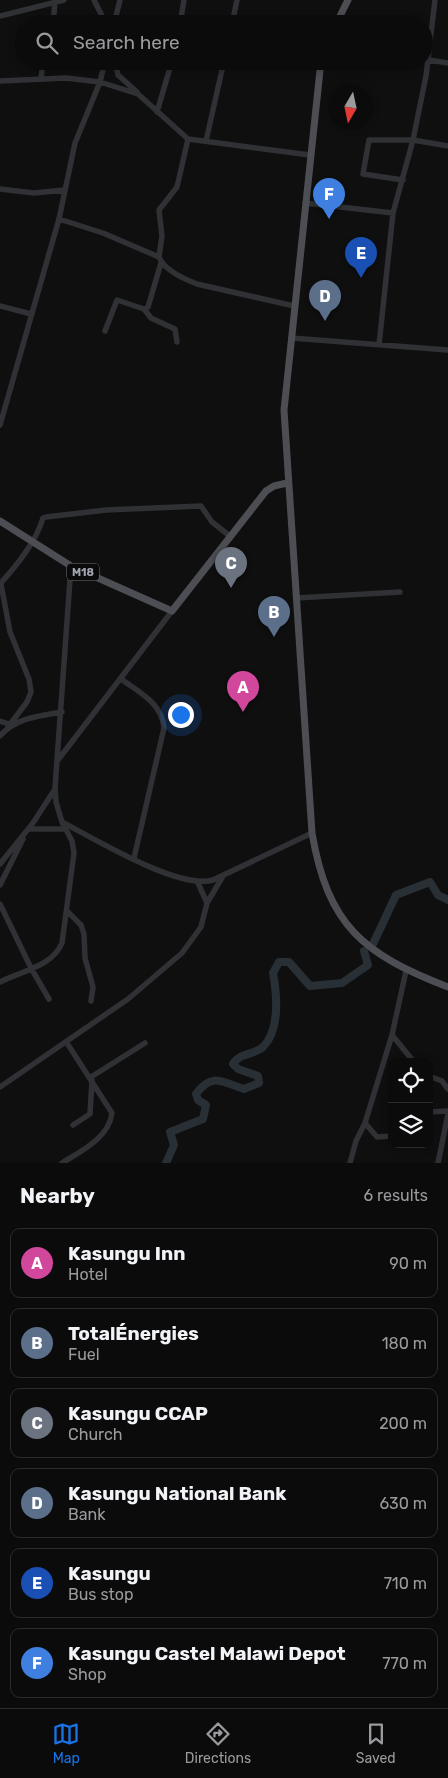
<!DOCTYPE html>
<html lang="en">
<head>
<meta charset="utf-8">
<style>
  :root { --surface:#0b0b0c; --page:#19191a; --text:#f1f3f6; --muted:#9a9b9d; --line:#2b2b2d; --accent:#1a73e8 }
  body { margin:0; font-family:Rubik,sans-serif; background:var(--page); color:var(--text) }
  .controls { position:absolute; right:15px; bottom:15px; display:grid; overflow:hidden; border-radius:10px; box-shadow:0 2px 8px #0003 }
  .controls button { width:45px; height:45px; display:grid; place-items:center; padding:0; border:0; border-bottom:1px solid var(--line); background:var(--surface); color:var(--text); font:25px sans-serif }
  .compass { position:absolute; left:328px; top:85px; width:45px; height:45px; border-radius:50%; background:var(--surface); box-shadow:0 2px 8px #0003; rotate:189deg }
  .you { position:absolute; left:180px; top:714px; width:18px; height:18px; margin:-12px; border:4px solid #fff; border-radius:50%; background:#1a73e8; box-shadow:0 0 0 8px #1a73e833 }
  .badge { display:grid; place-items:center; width:32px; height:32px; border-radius:50%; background:var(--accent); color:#fff; font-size:16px; font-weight:700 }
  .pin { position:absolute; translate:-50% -41px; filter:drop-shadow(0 1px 2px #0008) }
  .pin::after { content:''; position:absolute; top:26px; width:18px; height:15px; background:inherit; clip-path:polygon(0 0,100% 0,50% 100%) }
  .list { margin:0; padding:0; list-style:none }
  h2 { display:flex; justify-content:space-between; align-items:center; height:65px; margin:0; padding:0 20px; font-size:21px }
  h2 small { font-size:16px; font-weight:400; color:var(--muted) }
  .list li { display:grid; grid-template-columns:32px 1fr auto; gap:15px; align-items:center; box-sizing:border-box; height:70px; margin:0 10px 10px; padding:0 10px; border:1px solid var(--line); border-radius:10px }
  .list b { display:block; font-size:19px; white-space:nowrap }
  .list p { margin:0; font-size:16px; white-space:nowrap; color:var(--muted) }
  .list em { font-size:16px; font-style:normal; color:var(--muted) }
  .icon { flex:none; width:28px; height:28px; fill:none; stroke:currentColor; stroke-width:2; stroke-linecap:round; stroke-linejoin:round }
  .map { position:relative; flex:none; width:448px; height:1163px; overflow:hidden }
  .search { position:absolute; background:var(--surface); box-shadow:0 2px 8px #0003; left:15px; right:15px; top:15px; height:55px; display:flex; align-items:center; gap:12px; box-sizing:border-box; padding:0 18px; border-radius:28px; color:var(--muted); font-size:19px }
  .sheet { height:545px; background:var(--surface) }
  nav { display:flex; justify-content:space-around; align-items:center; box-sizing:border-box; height:70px; border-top:1px solid var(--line); background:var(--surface); font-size:14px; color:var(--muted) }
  nav a { display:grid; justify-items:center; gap:2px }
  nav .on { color:var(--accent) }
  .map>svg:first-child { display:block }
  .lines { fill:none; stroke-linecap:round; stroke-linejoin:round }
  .river { stroke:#282f35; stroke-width:8 }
  .minor { stroke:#303135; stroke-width:5.5 }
  .major { stroke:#4c4e54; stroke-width:7 }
  .labels { text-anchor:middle; stroke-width:4.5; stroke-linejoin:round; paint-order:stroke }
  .shield { fill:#0a0a0b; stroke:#73767f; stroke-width:1 }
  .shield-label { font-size:11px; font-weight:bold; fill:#a0a5b1 }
</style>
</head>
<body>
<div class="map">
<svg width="448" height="1163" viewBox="0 0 448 1163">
  <rect width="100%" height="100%" fill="#0f0f10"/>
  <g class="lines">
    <path class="river" d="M373 944 396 895 430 882 438 895 448 900
      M166 1163 174 1145 170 1132 203 1119 206 1105 198 1100 196 1094C212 1072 222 1082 244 1089L259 1083 258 1076 238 1069 233 1064C239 1053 254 1055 263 1047 280 1030 277 995 273 973L279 962H289L310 986 342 983 368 965 364 951"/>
    <path class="minor" d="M94 0 106 24
      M0 16 64 0
      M53 24 55 2
      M114 24 120 0
      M180 24 184 0
      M232 24 237 0
      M429 60 448 63
      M115 61 118 75 137 92
      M41 79 43 61
      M0 81 66 78 100 82 138 94 188 139 310 155
      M157 112 172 61
      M206 141 224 61
      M403 180 363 174 369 140H413L448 146
      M0 189 34 193 65 190
      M305 203 393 213
      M59 219 103 233 159 257C164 270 184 279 197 284L294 306
      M159 257 162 236 159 210 177 187 188 139
      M0 306 31 314
      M144 309 151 318 175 329 177 342
      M105 331 117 300 144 309 148 307 161 263
      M291 338 448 350
      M379 345 393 213 413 140 426 76 435 0
      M0 425 59 219 75 143 100 82 105 61
      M71 566 55 788 56 802 62 822C95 839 178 890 213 880L312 833
      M0 584C17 565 36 542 43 518L46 517 106 510 201 506 212 522 231 537
      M1 584 10 632 29 679 31 692 27 702 8 727
      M296 598 400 592
      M121 679C140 693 162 703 164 728L134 858
      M0 721 9 724
      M0 736C15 718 39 716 62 712
      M58 760 172 611
      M28 829H66
      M0 864 33 823 55 789
      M198 883 207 903
      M0 885 23 839
      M0 904 31 968 49 999
      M67 911 81 925 84 934 85 958 93 987 91 1001
      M0 982C21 971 52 967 62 943L74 853 72 841 62 822
      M392 1035 414 1062
      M429 1076 442 1081 448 1089
      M91 1077 145 1043
      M0 1087 128 999 182 953 201 927 207 903 223 876
      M429 1112 448 1111
      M365 1123 377 1137 392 1136
      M73 1125 90 1114 92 1080
      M62 1163C81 1151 109 1138 112 1113L67 1043
      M350 1163 356 1141 365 1123 392 1035 406 971
      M438 1163 448 1114"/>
    <path class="major" d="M336 24 348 0
      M321 61 284 410 312 833C328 926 363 954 448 987
      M0 521 71 566 172 611 266 491 274 486 287 483"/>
  </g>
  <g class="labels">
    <rect class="shield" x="67" y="563.5" width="32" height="17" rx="4"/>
    <g class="shield-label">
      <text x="83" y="576">M18</text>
    </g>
  </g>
</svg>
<div class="controls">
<button><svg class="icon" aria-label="locate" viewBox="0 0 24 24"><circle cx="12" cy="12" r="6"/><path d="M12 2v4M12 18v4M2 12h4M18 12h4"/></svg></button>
<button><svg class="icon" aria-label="layers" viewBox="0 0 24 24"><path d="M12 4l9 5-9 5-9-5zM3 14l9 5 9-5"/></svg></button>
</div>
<svg class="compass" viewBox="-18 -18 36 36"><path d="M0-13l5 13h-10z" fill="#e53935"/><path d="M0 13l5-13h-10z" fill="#9a9b9d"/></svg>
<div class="you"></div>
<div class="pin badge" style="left:243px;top:712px;background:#d1479c">A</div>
<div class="pin badge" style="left:274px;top:637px;background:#5c6f8a">B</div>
<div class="pin badge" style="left:231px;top:588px;background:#6b7280">C</div>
<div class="pin badge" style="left:325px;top:321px;background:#5c6f8a">D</div>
<div class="pin badge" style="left:361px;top:278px;background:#1a4fb4">E</div>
<div class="pin badge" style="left:329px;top:219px;background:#3f7fe0">F</div>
<div class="search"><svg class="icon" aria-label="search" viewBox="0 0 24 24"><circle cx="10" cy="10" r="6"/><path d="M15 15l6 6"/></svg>Search here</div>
</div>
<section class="sheet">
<h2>Nearby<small>6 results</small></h2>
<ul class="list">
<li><span class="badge" style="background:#d1479c">A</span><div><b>Kasungu Inn</b><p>Hotel</p></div><em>90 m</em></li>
<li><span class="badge" style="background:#5c6f8a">B</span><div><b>TotalÉnergies</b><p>Fuel</p></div><em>180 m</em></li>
<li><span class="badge" style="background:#6b7280">C</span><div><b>Kasungu CCAP</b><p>Church</p></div><em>200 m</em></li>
<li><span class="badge" style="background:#5c6f8a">D</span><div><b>Kasungu National Bank</b><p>Bank</p></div><em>630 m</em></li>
<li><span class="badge" style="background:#1a4fb4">E</span><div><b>Kasungu</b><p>Bus stop</p></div><em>710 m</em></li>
<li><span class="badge" style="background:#3f7fe0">F</span><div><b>Kasungu Castel Malawi Depot</b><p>Shop</p></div><em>770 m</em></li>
</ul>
</section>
<nav>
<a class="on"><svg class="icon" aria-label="map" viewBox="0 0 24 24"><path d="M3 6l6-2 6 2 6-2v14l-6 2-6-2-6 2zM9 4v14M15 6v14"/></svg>Map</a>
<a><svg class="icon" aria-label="directions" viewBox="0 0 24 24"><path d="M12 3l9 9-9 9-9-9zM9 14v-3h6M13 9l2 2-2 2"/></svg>Directions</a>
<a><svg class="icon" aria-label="saved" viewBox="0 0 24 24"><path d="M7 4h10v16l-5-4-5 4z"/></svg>Saved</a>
</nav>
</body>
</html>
